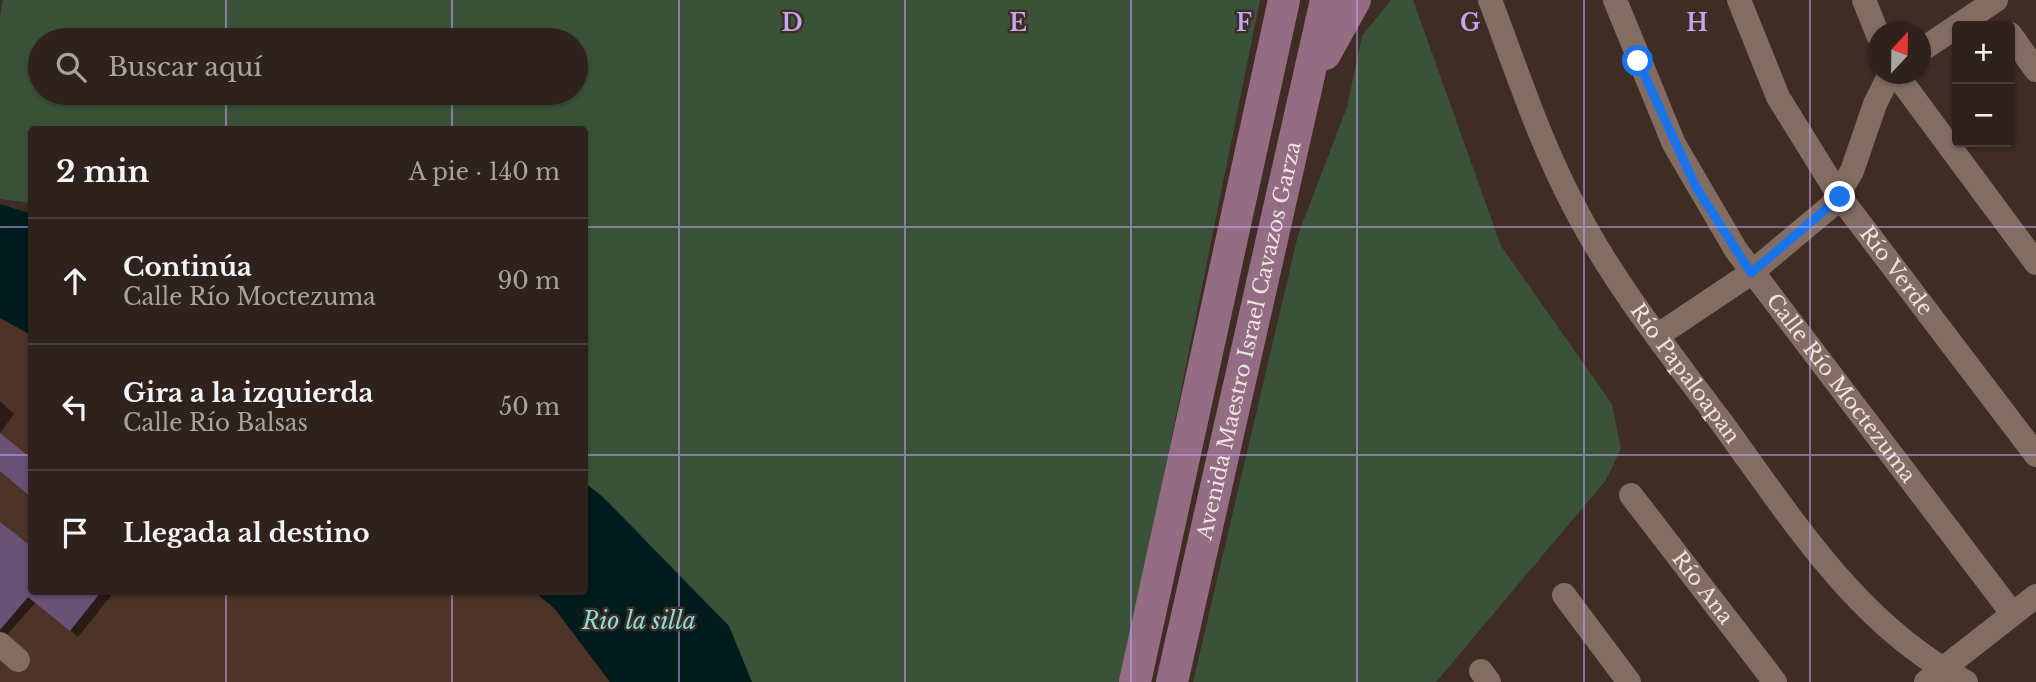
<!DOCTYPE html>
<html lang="es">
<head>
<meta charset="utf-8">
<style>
  :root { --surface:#2f211b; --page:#3b2e28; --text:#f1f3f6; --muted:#a7a3a3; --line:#4a3e3a }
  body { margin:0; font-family:"Libre Baskerville",serif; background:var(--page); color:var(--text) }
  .controls { position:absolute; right:21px; top:21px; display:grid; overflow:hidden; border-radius:7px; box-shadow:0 2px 5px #0004 }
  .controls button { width:63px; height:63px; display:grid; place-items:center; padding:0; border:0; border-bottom:2px solid var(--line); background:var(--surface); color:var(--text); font:35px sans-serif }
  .compass { position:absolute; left:1868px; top:21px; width:63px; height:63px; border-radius:50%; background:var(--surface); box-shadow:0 2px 5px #0004; rotate:22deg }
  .stop { position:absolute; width:21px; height:21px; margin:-16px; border:5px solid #1a73e8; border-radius:50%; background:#fff }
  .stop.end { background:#1a73e8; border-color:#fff; box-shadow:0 2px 7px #0008 }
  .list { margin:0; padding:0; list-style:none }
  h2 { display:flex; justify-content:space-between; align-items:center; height:91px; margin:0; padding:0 28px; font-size:30px }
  h2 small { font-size:23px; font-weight:400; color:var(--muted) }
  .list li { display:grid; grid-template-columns:46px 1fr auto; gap:21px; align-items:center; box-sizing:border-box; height:126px; padding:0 28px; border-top:2px solid var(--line) }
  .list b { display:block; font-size:26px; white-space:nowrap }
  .list p { margin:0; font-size:23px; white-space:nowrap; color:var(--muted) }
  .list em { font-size:23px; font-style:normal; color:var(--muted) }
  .icon { flex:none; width:38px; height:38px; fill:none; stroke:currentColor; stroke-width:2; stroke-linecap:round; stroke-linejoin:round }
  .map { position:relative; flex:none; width:2036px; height:682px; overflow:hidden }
  .search { position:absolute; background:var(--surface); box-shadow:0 2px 5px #0004; left:28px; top:28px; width:560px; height:77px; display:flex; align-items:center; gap:18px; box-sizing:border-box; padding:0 24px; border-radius:38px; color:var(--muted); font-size:26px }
  .panel { position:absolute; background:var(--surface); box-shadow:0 2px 5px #0004; left:28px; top:126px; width:560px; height:469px; border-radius:7px }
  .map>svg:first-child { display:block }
  .built { fill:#4d3328 }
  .green { fill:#3a5338; fill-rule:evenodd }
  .water { fill:#001c1c }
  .shadow { fill:#0007 }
  .building { fill:#685275 }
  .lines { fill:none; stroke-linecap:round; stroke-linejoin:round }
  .minor { stroke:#836d63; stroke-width:24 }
  .major { stroke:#946c84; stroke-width:32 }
  .route { stroke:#1a73e8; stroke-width:9 }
  .grid { fill:none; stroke:#c0a8f3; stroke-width:2; stroke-opacity:0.55 }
  .labels { text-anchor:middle; stroke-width:5; stroke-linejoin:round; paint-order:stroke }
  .street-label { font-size:21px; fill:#f0e3de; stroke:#3f2c24 }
  .water-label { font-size:23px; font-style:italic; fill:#80dfe1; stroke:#3f2c24 }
  .grid-label { font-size:23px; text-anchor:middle; font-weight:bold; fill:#c0a8f3; stroke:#3f2c24; stroke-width:5; stroke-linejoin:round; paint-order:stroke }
</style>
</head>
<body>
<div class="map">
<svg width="2036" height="682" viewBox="0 0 2036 682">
  <rect width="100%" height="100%" fill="#3f2c24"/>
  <path class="built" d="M0 318 31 335 32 592H535L555 609 610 682H0Z"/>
  <path class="green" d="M3 0H1260L1122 682H707L585 536 584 130H32L31 203 0 199V17ZM40 40H576V93H40Z
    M1391 0H1413L1501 246 1612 404 1621 449 1606 480 1436 682H1193L1298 235 1347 107 1362 36Z"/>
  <path class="water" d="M0 204 31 214V335L0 318Z
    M585 483 603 497 729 626 752 682H610L555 609 535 592H584Z"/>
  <path class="shadow" d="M0 401 14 414 0 433Z
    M0 524 32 592H114L78 637 36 602 6 636 0 631Z"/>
  <path class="building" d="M0 433 32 459V498L0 471Z
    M0 522 32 547V592H101L70 631 28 597 0 630Z"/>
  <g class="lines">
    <g class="minor">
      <path id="s1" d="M1490 0C1517 71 1540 143 1576 210 1615 285 1669 352 1719 419 1791 517 1856 624 1966 682"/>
      <path id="s2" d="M1615 0 1674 144 1736 250 2012 613"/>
      <path id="s3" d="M1739 0 1778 97 1840 197 2036 455"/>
      <path d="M1864 0 1878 35"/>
      <path d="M2010 34 2036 70"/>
      <path d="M1920 51 1996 0"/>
      <path d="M1896 74 2036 263"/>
      <path d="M1657 336 1751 273 1831 206 1852 171 1875 104 1890 74"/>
      <path id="s4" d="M1631 495 1775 682"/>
      <path d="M1564 595 1629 682"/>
      <path d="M0 644 18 660"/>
      <path d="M1481 671 1489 682"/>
      <path d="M1926 682 2036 596"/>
    </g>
    <g class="major">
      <path d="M1325 54 1355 0"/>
      <path d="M1135 682 1284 0"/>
      <path id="s5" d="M1172 682 1326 0"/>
    </g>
  </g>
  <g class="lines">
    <path class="route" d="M1638 61 1696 187 1751 273 1840 197"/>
  </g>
  <path class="grid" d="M226 0V40M452 0V40M679 0V682M905 0V682M1131 0V682M1357 0V682M1584 0V682M1810 0V682M226 93V130M452 93V130M0 227H32M584 227H2036M0 455H32M584 455H2036M226 592V682M452 592V682"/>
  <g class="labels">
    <g class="street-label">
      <text dy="7" stroke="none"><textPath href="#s3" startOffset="315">Río Verde</textPath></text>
      <text dy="7" stroke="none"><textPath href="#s5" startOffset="350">Avenida Maestro Israel Cavazos Garza</textPath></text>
      <text dy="7" stroke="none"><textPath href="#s1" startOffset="424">Río Papaloapan</textPath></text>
      <text dy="7" stroke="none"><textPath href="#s2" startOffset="452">Calle Río Moctezuma</textPath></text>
      <text dy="7" stroke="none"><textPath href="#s4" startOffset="117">Río Ana</textPath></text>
    </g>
    <g class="water-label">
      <text x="639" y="629">Rio la silla</text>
    </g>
  </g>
  <g class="grid-label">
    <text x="792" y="31">D</text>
    <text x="1018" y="31">E</text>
    <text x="1244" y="31">F</text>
    <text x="1470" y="31">G</text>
    <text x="1697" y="31">H</text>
  </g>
</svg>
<div class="controls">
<button>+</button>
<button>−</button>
</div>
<svg class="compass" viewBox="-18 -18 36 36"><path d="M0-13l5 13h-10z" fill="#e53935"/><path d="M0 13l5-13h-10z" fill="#a7a3a3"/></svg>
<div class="stop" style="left:1638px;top:61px"></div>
<div class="stop end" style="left:1840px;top:197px"></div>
<div class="search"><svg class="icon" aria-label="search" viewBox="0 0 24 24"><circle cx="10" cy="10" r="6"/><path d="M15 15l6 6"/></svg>Buscar aquí</div>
<section class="panel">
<h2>2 min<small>A pie · 140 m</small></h2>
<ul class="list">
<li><svg class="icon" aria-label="ahead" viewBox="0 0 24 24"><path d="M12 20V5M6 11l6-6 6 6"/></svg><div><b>Continúa</b><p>Calle Río Moctezuma</p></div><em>90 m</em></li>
<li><svg class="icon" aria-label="left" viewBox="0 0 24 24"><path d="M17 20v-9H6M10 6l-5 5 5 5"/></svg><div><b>Gira a la izquierda</b><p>Calle Río Balsas</p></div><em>50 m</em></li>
<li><svg class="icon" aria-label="arrive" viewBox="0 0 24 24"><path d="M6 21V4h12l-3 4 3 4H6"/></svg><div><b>Llegada al destino</b></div></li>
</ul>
</section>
</div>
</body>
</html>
